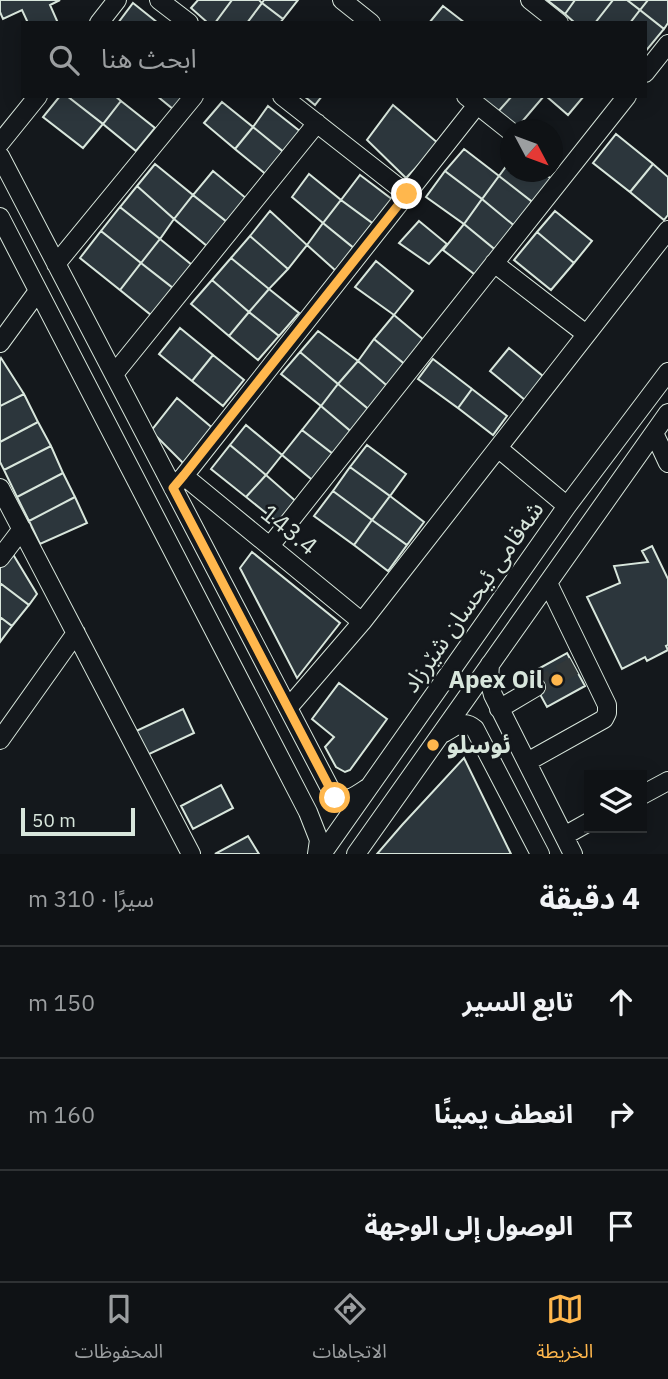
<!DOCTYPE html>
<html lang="ar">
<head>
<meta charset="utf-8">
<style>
  :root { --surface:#0f1215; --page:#181b1e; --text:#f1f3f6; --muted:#9b9ea0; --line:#2f3234; --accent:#ffb74d }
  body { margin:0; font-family:"IBM Plex Sans","Noto Sans Arabic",sans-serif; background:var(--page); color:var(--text); direction:rtl }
  .controls { position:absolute; right:21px; bottom:21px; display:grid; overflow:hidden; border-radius:0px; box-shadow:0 4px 18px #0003 }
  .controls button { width:63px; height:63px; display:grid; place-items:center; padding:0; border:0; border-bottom:2px solid var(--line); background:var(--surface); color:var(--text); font:35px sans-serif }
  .compass { position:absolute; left:500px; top:119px; width:63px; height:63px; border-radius:50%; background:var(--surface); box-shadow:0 4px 18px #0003; rotate:131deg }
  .scale { position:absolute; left:21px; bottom:18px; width:114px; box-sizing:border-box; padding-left:7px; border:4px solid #d8e6dc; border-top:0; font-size:19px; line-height:24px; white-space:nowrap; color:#d8e6dc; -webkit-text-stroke:5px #14181c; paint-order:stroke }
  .stop { position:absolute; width:21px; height:21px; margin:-16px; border:5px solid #ffb74d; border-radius:50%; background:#fff }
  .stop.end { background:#ffb74d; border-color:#fff; box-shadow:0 2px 7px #0008 }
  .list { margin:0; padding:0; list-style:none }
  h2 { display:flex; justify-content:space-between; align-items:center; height:91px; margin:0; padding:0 28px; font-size:30px }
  h2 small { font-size:23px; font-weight:400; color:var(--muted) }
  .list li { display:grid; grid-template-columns:46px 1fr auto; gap:21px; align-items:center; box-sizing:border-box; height:112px; padding:0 28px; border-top:2px solid var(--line) }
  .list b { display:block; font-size:26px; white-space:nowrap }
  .list em { font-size:23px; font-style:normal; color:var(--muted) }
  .icon { flex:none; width:38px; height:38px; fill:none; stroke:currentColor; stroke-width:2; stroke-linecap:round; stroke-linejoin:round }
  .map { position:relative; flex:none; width:668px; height:854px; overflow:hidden; direction:ltr }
  .search { position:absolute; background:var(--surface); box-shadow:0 4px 18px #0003; left:21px; right:21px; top:21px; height:77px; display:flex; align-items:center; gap:18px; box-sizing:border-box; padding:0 24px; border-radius:0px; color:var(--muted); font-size:26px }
  .sheet { height:427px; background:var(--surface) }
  nav { display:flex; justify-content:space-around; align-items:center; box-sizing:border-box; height:98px; border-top:2px solid var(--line); background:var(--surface); font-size:19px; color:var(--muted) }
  nav a { display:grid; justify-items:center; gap:4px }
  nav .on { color:var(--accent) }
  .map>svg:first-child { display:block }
  .building { fill:#2c363c; stroke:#d8e6dc; stroke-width:2 }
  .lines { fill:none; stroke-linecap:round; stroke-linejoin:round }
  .minor-tunnel { stroke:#313739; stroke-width:18; stroke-dasharray:18 9; stroke-linecap:butt }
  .minor-casing { stroke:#d8e6dc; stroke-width:20 }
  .minor { stroke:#14181c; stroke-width:18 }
  .route { stroke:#ffb74d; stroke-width:9 }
  .poi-dot { fill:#ffb74d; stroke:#14181c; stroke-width:2.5 }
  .labels { text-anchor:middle; stroke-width:5; stroke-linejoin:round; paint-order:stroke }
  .street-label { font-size:24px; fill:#d8e6dc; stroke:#14181c }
  .poi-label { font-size:24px; font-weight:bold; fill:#d8e6dc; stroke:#14181c; text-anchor:end }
</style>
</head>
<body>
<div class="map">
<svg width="668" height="854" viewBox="0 0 668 854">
  <rect width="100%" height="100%" fill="#14181c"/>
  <path class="building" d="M0 0H60L50 5 58 23H28L22 10 3 19 0 12Z
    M198 0H232L215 23H208L191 8Z
    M232 0H259L262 3 247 23H215Z
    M264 0H298L283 19 262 3Z
    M547 0H575L565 14Z
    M575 0H613L595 23H575L565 14Z
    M613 0H627L640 10 630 23H595Z
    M627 0H648L640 10Z
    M648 0H668V23L664 29 640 10Z
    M133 3 158 23H118Z
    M262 3 283 19 280 23H247Z
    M443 6 465 23H429Z
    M640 10 664 29 645 52V23H630Z
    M60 96H67L103 124 83 148 43 117Z
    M67 96H115L121 101 103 124Z
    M157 96H184L173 109Z
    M304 96H322L315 105Z
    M478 96H512L496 114Z
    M512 96H544L515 130 496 114Z
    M546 96H584L568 115Z
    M121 101 155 128 136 151 103 124Z
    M222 102 253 127 235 149 204 123Z
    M393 105 439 144 406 178 367 140Z
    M268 106 301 132 286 154 253 127Z
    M253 127 286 154 268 176 235 149Z
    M616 134 653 164 630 192 593 163Z
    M464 149 499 176 482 199 445 171Z
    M510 161V172H542L553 180 535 204 499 176Z
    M155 164 193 195 174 219 137 186Z
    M653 164 668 177V215L664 220 630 192Z
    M213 171 247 199 227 222 193 195Z
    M445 171 482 199 464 224 426 197Z
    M309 174 341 200 323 223 292 197Z
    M360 175 393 200 375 225 341 200Z
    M499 176 535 204 517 228 482 199Z
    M137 186 174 219 160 239 120 207Z
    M193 195 227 222 207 246 174 219Z
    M482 199 517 228 498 252 464 224Z
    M341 200 375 225 355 249 323 223Z
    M120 207 160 239 141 263 101 231Z
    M270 211 307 245 288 269 250 236Z
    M555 211 592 241 574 263 537 232Z
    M419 221 447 244 429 264 399 243Z
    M323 223 355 249 336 271 307 245Z
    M464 224 498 252 478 277 443 250Z
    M101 231 141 263 120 290 80 258Z
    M537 232 574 263 551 290 514 260Z
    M250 236 288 269 269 289 231 258Z
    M160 239 192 265 173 288 141 263Z
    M231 258 269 289 249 312 212 280Z
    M376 261 413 291 394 315 355 287Z
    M141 263 173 288 151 315 120 290Z
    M212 280 249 312 229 336 191 304Z
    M269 289 299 313 279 336 249 312Z
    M249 312 279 336 258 360 229 336Z
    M394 315 425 341 407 366 374 339Z
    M180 328 213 355 192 381 159 354Z
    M318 331 358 361 338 384 300 352Z
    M374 339 407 366 391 389 358 361Z
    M509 348 544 377 525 400 490 371Z
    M300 352 338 384 321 406 281 374Z
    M213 355 244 380 223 406 192 381Z
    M1 358 24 394 0 406V360Z
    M433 359 472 389 458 408 418 379Z
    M358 361 391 389 372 412 338 384Z
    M338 384 372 412 354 434 321 406Z
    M472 389 507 416 493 435 458 408Z
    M24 394 38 422 0 442V406Z
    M177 398 216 431 187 467 151 431Z
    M321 406 354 434 337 457 302 430Z
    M38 422 51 446 4 470 0 462V442Z
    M246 425 282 455 266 475 230 445Z
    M302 430 337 457 316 483 282 455Z
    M230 445 266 475 246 497 211 469Z
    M367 445 406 474 390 496 350 467Z
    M51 446 63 473 17 497 4 470Z
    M350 467 390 496 372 520 333 491Z
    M63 473 75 497 29 521 17 497Z
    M266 475 299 504 281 525 246 497Z
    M333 491 372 520 354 545 314 516Z
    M390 496 424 522 407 545 372 520Z
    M75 497 87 523 40 544 29 521Z
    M372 520 407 545 388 571 354 545Z
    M652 546 668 579V645L666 646 668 650 647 661 645 657 622 669 587 597 620 583 614 566 648 562 642 551Z
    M11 551 37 594 29 605 0 583V566Z
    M252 552 340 623 297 678 240 568Z
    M0 583 29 605 12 626 0 617Z
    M0 617 12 626 0 642Z
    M567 653 585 686 547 707 529 674Z
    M339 683 387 719 350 770 345 772 336 767 325 747 334 737 312 719Z
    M183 709 194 733 145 756 134 732Z
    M464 758 511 854H377L402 825Z
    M221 785 233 808 193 829 181 806Z
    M248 836 259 854H215Z"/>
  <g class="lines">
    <path class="minor-tunnel" d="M536 687 574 666"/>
    <g class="minor-casing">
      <path id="minor" d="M159 0 189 23
        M342 0 371 23
        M530 0 559 23
        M99 23 117 0
        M645 73 668 44
        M282 96 407 194
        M466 96 510 131
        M0 143 38 96
        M0 156 335 798C348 803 358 794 369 787
        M0 217 308 812 319 840 317 854
        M494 263 586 334
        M56 264 194 96
        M0 343 38 291
        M114 374 317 123
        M654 433 668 463
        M498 448 567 506
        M184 476 362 622
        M0 488 191 854
        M173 488 184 476 477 105
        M270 546 627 96
        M0 558 22 529
        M490 664 489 680 493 695 573 854
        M288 708 362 622 668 230
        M499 709 536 687
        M444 733C455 726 464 719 475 729L540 854
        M0 740 76 633
        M527 762 604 719 607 713V705L548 583
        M642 795 668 781
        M564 836 589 822
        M322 854 567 506 668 372
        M356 854 668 413"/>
    </g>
    <use href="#minor" class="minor"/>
  </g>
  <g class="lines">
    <path class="route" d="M335 798 173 488 184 475 407 194"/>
  </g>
  <g class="poi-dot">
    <circle cx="557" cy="680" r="7"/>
    <circle cx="433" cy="745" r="7"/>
  </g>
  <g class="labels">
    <g class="street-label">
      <text transform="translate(289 530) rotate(39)" y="8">143.4</text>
      <text transform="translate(473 597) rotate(-55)" y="8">شەقامی ئیحسان شێرزاد</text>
    </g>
    <g class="poi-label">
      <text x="543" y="688">Apex Oil</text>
      <text x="447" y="753" text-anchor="start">ئوسلو</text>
    </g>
  </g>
</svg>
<div class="controls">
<button><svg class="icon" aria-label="layers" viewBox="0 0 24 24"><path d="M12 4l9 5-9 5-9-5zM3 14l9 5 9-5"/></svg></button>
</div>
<svg class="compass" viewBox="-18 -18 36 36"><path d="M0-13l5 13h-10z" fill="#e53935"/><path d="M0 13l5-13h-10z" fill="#9b9ea0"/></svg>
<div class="scale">50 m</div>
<div class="stop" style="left:335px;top:798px"></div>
<div class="stop end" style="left:407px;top:194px"></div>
<div class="search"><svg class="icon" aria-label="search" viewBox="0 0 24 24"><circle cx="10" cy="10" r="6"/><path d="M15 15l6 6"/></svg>ابحث هنا</div>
</div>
<section class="sheet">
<h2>4 دقيقة<small>سيرًا · 310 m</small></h2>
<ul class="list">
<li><svg class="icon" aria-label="ahead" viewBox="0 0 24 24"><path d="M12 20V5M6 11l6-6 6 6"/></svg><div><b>تابع السير</b></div><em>150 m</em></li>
<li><svg class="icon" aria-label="right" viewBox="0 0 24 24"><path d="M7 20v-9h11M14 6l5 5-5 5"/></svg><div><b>انعطف يمينًا</b></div><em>160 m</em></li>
<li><svg class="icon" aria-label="arrive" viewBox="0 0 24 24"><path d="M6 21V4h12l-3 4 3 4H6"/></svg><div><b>الوصول إلى الوجهة</b></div></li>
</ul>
</section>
<nav>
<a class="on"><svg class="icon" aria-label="map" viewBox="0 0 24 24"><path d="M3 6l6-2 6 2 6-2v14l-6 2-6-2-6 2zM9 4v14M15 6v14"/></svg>الخريطة</a>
<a><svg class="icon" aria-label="directions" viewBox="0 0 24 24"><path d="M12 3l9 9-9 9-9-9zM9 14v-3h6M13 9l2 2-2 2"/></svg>الاتجاهات</a>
<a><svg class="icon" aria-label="saved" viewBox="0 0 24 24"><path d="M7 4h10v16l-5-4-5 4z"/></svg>المحفوظات</a>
</nav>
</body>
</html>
